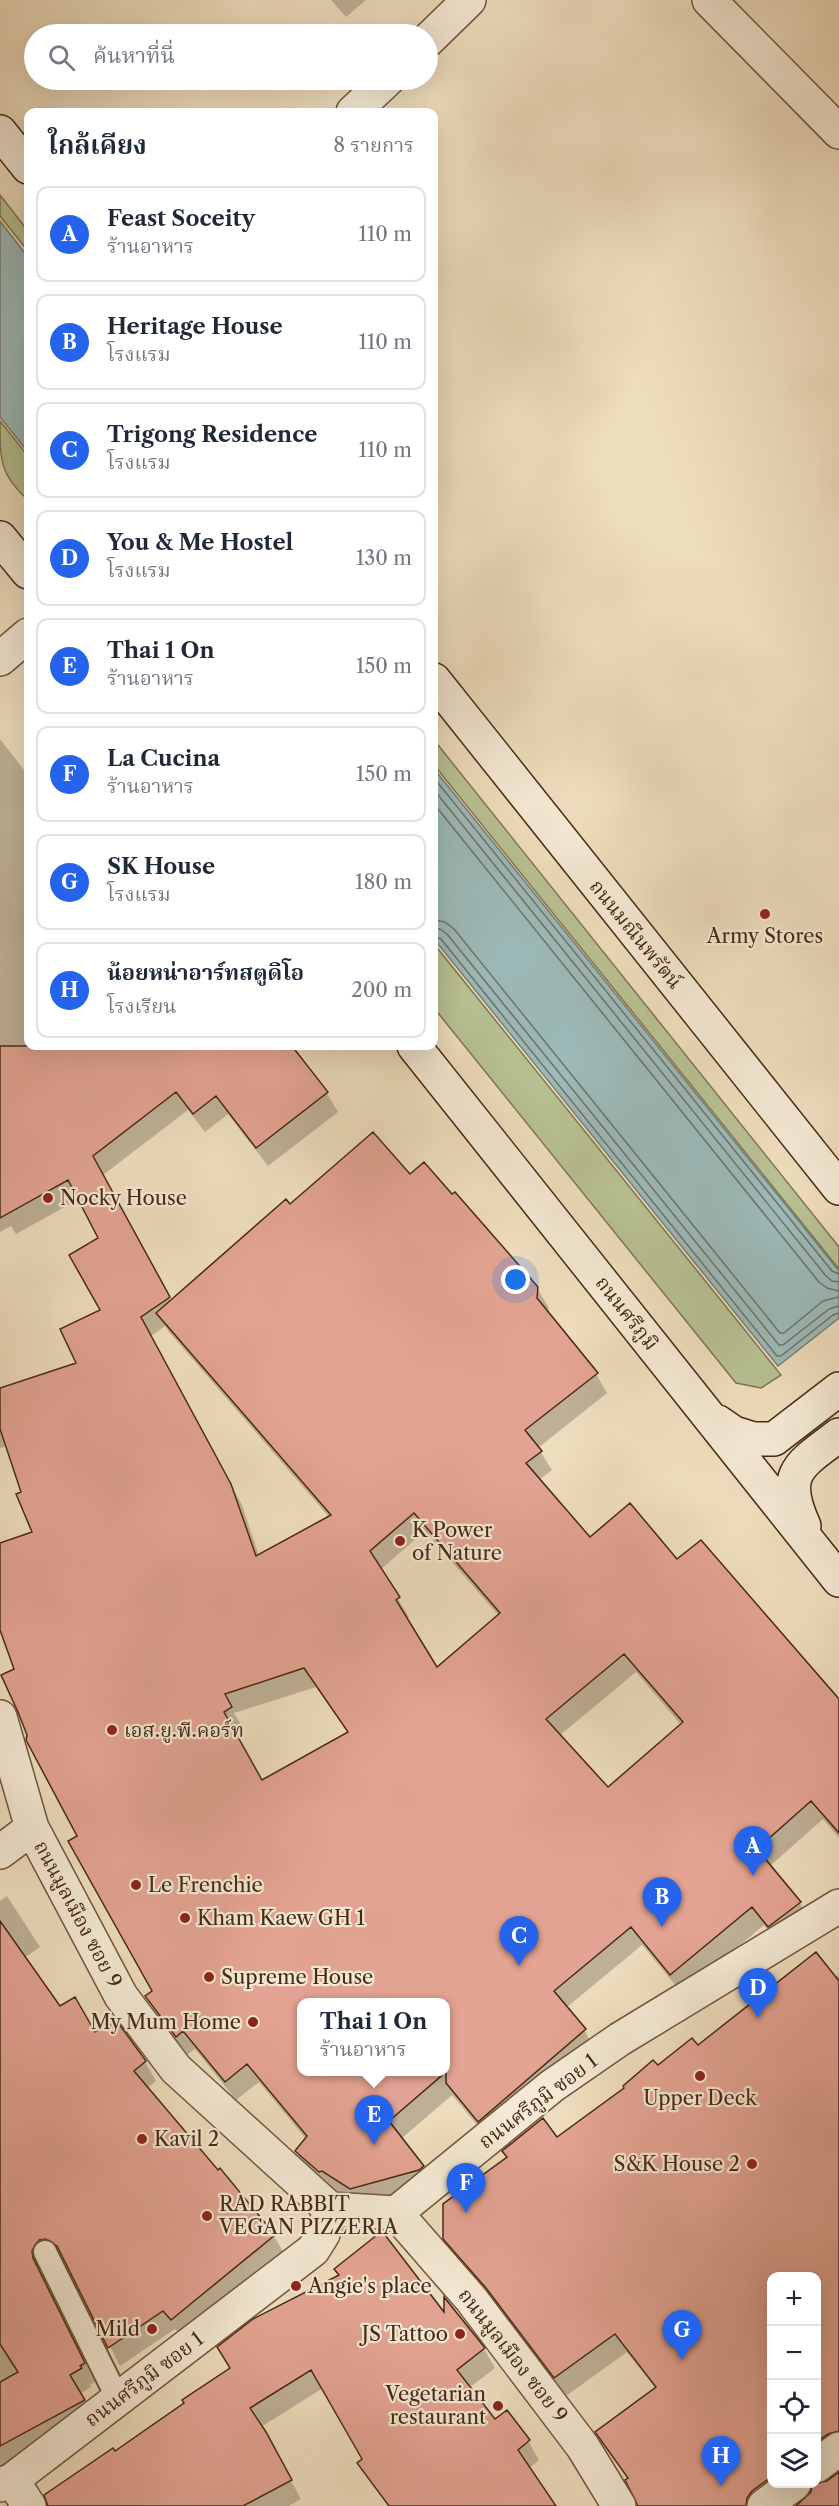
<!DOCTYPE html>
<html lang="th">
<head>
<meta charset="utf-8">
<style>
  :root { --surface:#fff; --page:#f2f2f3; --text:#1f2937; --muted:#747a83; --line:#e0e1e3; --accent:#2563eb }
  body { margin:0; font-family:"Libre Caslon Text","Noto Serif Thai",serif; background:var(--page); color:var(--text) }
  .controls { position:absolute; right:18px; bottom:18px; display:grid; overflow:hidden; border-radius:12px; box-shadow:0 6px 24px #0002 }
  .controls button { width:54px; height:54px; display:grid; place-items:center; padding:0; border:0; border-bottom:2px solid var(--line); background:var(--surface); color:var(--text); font:30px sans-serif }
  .you { position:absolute; left:516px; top:1280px; width:21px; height:21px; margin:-15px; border:4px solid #fff; border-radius:50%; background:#1a73e8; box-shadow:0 0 0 9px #1a73e833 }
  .badge { display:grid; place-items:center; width:39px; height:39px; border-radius:50%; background:var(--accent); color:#fff; font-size:20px; font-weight:700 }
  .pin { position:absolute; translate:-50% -50px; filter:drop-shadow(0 2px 3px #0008) }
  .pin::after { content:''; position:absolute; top:32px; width:21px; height:18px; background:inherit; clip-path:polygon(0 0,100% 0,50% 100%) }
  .popup { position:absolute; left:297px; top:1998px; width:153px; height:78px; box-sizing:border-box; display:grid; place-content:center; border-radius:12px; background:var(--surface); filter:drop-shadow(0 2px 4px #0005); font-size:20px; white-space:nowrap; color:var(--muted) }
  .popup b { font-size:22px; color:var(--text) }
  .popup::after { content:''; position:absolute; left:50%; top:100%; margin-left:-12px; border:12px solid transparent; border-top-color:var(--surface) }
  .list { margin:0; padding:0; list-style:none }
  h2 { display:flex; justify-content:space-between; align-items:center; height:78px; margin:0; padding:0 24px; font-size:26px }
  h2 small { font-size:20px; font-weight:400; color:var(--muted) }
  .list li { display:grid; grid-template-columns:39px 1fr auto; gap:18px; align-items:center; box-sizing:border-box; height:96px; margin:0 12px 12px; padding:0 12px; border:2px solid var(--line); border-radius:12px }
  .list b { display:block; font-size:22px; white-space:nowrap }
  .list p { margin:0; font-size:20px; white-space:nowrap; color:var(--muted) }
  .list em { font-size:20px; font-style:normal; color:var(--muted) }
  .icon { flex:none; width:33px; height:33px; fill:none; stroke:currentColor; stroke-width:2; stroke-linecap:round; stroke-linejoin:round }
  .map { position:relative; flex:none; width:839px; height:2506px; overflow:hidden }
  .search { position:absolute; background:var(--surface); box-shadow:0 6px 24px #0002; left:24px; top:24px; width:414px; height:66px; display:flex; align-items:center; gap:15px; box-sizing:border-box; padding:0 21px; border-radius:33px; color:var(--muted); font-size:22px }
  .panel { position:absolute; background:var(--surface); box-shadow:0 6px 24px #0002; left:24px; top:108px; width:414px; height:942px; border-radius:12px }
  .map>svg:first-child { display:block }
  .green { fill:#b8c192; stroke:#807453; stroke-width:1.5 }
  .water { fill:#9cbab9; stroke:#7a8077; stroke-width:1.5 }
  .shadow { fill:#0003; fill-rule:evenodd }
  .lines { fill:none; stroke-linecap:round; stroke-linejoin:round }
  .shore { stroke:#727166; stroke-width:1.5 }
  .building { fill:#e3a392; stroke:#482814; stroke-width:1.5; fill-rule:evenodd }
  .service-casing { stroke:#72553e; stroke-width:26 }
  .minor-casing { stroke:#72553e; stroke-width:36 }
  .tertiary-casing { stroke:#72553e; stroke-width:36 }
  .secondary-casing { stroke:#482814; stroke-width:36 }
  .service { stroke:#f4e9d4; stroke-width:22 }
  .minor { stroke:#f4e9d4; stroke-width:33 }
  .tertiary { stroke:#f4e9d4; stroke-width:33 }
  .secondary { stroke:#f4e9d4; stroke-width:33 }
  .poi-dot { fill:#8f2418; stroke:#f4e9d4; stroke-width:2 }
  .labels { text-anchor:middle; stroke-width:4.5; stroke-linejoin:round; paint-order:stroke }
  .street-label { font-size:20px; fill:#482814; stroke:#f4e9d4 }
  .poi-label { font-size:20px; fill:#482814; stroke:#f4e9d4; text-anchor:start }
</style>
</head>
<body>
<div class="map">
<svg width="839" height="2506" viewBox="0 0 839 2506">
  <rect width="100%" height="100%" fill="#eeddbd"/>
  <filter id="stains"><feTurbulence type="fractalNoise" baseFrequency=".00333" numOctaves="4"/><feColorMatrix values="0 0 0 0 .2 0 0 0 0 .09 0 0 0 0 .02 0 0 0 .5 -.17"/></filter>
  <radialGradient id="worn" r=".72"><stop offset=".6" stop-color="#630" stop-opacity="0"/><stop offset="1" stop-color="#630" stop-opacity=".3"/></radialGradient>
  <path class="green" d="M0 195 28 231V251L0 216Z
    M0 421 28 456V500C0 475 0 461 0 421Z
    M434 740 839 1247V1269L434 765Z
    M434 944 781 1375 761 1388 736 1383 434 1008Z"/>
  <path class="water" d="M0 221 28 257V452L0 417Z
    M434 769 839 1271V1318L778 1366 434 939Z"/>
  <path class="shadow" d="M331 0H366L346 17Z
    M0 739 28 775V1046H290L327 1093 338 1112 268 1166 228 1114 205 1132 188 1110 103 1175 171 1301 290 1206 410 1177 537 1288 549 1308 548 1313 596 1374 607 1393 538 1448 552 1470 539 1480 590 1539 677 1561 839 1701V1838L823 1819 769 1867 800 1903 810 1922 780 1945 764 1925 682 1993 642 1945 566 2008 584 2030 595 2049 490 2140 452 2095 401 2139 422 2167 433 2186 362 2208 334 2189 331 2190 307 2171 296 2152 306 2139 259 2082 236 2100 195 2049 187 2055 158 2016 147 1997 153 1991 56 1786 0 1627V1545L34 1533 7 1446 0 1448V1390L78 1364 102 1311 100 1239 79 1199 16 1234 11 1226 0 1232ZM165 1326 169 1332 329 1517 259 1556 242 1505 150 1337ZM425 1531 499 1616 436 1669 406 1619 409 1617 380 1570ZM636 1672 681 1725 608 1789 559 1736ZM316 1687 349 1733 262 1782 234 1731 242 1727 234 1713ZM302 2002H446V2072H302Z
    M7 1896 40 1947 24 1958 59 2008 95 2034 145 2062 156 2081 147 2088 218 2172 220 2170 274 2236 285 2255 183 2338 175 2329 120 2366 67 2263 58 2257 42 2270 43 2279 95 2382 90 2385 91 2387 80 2394 94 2419 0 2471V1901Z
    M839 1975V2454L816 2469V2276H772V2484L763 2506H640L628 2479 597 2432 656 2389 627 2352 566 2396 499 2307 456 2258 445 2238 557 2139 657 2067Z
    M446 2301 484 2349 495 2368 469 2388 495 2421 507 2412 528 2441 539 2460 529 2468 555 2506H388L358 2463 364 2459 323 2388 261 2427 301 2499 289 2506H49L114 2453 186 2403 446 2317Z"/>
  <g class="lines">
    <path class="shore" d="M434 778 832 1271 839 1274
      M434 790 826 1276 832 1281 839 1282
      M434 804 819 1282 827 1288 839 1291
      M434 920 445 922 454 929 780 1333H784L823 1301 839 1297
      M434 929H440L447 934 779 1345H783L829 1309 839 1306
      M434 936 441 939 777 1356H781L833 1315 839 1313"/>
  </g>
  <path class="building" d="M0 1046H292L328 1092 256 1148 216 1096 193 1114 176 1092 93 1156 170 1297 141 1317 231 1484 256 1556 331 1515 156 1313 286 1199 290 1204 373 1132 410 1174 424 1162 452 1194 455 1192 538 1287 537 1298 598 1373 525 1430 542 1451 526 1463 590 1537 630 1503 677 1559 701 1540 839 1699V1833L811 1801 757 1849 801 1902 768 1927 752 1907 670 1975 631 1927 554 1991 586 2029 478 2122 446 2083V2072L389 2121 424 2166 419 2170 350 2189 322 2171 319 2172 295 2151 307 2136 247 2064 225 2082 183 2031 176 2037 145 1996 152 1991 68 1841 77 1836 26 1740 27 1735 18 1712 1 1675 14 1669 0 1630V1543L32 1532 16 1494 21 1492 0 1429V1388L76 1363 60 1329 100 1310 69 1255 98 1238 68 1180 0 1218ZM414 1513 500 1613 437 1667 396 1600 400 1597 370 1551ZM624 1654 683 1722 608 1787 546 1719ZM304 1668 348 1732 262 1780 224 1712 232 1707 225 1694ZM302 2002H446V2072H302Z
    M0 1921 60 2006 75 1997 95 2032 103 2026 105 2029 116 2020 146 2061 134 2071 218 2170 220 2168 275 2235 171 2320 163 2311 108 2348 57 2246 46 2239 39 2240 32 2251 33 2258 85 2363 80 2366 82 2368 70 2375 85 2400 0 2446V2382L18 2372 0 2344Z
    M816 1952 839 1981V2431L828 2434 816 2442V2277H771V2477L752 2491 747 2498 746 2506H638L625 2480 628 2478 595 2432 656 2387 615 2334 554 2378 486 2288 443 2239V2204L507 2157 502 2151 543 2118 557 2137 624 2088 623 2086 653 2060 658 2065 692 2038 698 2045Z
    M382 2231 444 2312V2297L485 2348 457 2370 495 2419 507 2410 530 2440 518 2450 556 2506H389L357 2463 362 2459 311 2370 250 2408 266 2432 292 2480 243 2506H48L44 2495 113 2448 115 2451 184 2403 182 2400 230 2368 217 2347 253 2319 339 2275 334 2269Z
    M839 2472V2506H796L811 2492 812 2484 827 2481Z"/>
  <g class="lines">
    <g class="service-casing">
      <path id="service" d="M45 2252 118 2399"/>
    </g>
    <g class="minor-casing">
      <path id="minor" d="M709 0 839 132
        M0 659 28 635
        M0 1717 32 1828 121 1996 176 2069 330 2209
        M0 1852 32 1828
        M396 2213 471 2299 583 2447 619 2506
        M816 2466 839 2449
        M12 2480 29 2506
        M0 2485 12 2480 313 2250 323 2234 330 2209 396 2213 552 2086 620 2039 839 1906
        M764 2506 794 2484"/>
    </g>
    <g class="tertiary-casing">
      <path id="tertiary" d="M428 40 469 0
        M353 112 387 80"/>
    </g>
    <g class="secondary-casing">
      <path id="secondary" d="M0 132 28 167
        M0 538 28 572
        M434 680 839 1188
        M414 1046 839 1580
        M718 1422 734 1433 753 1439H774L839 1389
        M804 1526C780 1473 799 1465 839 1435"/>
    </g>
    <use href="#service" class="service"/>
    <use href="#minor" class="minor"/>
    <use href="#tertiary" class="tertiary"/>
    <use href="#secondary" class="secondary"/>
  </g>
  <g class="poi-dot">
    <circle cx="765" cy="914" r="6"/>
    <circle cx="48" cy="1198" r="6"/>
    <circle cx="400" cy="1541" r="6"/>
    <circle cx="112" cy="1730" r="6"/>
    <circle cx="136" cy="1885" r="6"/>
    <circle cx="185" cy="1918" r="6"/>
    <circle cx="209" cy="1977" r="6"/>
    <circle cx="253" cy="2022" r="6"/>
    <circle cx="700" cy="2076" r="6"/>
    <circle cx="142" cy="2139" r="6"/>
    <circle cx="752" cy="2164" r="6"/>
    <circle cx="207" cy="2216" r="6"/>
    <circle cx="296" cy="2286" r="6"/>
    <circle cx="152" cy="2329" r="6"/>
    <circle cx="460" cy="2334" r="6"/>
    <circle cx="498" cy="2406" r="6"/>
  </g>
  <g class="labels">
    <g class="street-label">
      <text transform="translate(636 934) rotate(51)" y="7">ถนนมณีนพรัตน์</text>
      <text transform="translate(627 1313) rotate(52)" y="7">ถนนศรีภูมิ</text>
      <text transform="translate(78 1914) rotate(62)" y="7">ถนนมูลเมือง ซอย 9</text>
      <text transform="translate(538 2101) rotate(-37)" y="7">ถนนศรีภูมิ ซอย 1</text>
      <text transform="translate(513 2355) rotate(52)" y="7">ถนนมูลเมือง ซอย 9</text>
      <text transform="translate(144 2379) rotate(-37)" y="7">ถนนศรีภูมิ ซอย 1</text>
    </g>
    <g class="poi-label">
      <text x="765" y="943" text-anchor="middle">Army Stores</text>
      <text x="60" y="1205">Nocky House</text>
      <text x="412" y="1537">K Power<tspan x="412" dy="23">of Nature</tspan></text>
      <text x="124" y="1737">เอส.ยู.พี.คอร์ท</text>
      <text x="148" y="1892">Le Frenchie</text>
      <text x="197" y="1925">Kham Kaew GH 1</text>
      <text x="221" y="1984">Supreme House</text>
      <text x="241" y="2029" text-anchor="end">My Mum Home</text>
      <text x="700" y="2105" text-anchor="middle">Upper Deck</text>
      <text x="154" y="2146">Kavil 2</text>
      <text x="740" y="2171" text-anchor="end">S&amp;K House 2</text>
      <text x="219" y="2211">RAD RABBIT<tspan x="219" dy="23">VEGAN PIZZERIA</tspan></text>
      <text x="308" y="2293">Angie's place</text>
      <text x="140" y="2336" text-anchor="end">Mild</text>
      <text x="448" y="2341" text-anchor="end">JS Tattoo</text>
      <text x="486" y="2401" text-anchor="end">Vegetarian<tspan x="486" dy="23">restaurant</tspan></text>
    </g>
  </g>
  <rect width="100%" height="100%" filter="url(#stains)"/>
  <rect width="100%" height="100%" fill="url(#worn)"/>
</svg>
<div class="controls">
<button>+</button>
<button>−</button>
<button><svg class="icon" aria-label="locate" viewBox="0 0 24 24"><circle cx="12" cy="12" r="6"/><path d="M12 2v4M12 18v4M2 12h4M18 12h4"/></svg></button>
<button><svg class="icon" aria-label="layers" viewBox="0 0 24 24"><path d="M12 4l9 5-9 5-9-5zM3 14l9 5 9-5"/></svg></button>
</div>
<div class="you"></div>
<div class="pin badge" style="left:753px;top:1876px">A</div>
<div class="pin badge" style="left:662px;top:1927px">B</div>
<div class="pin badge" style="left:519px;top:1966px">C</div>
<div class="pin badge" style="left:758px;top:2018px">D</div>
<div class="pin badge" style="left:374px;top:2145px">E</div>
<div class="popup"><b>Thai 1 On</b>ร้านอาหาร</div>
<div class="pin badge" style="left:466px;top:2213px">F</div>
<div class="pin badge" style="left:682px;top:2360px">G</div>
<div class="pin badge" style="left:721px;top:2486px">H</div>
<div class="search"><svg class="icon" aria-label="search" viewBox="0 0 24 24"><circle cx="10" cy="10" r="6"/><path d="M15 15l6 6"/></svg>ค้นหาที่นี่</div>
<section class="panel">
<h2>ใกล้เคียง<small>8 รายการ</small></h2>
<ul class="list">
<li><span class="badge">A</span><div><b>Feast Soceity</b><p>ร้านอาหาร</p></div><em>110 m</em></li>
<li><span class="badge">B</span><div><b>Heritage House</b><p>โรงแรม</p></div><em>110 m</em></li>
<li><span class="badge">C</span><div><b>Trigong Residence</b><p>โรงแรม</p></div><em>110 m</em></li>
<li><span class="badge">D</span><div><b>You &amp; Me Hostel</b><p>โรงแรม</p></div><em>130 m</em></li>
<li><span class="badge">E</span><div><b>Thai 1 On</b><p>ร้านอาหาร</p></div><em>150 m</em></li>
<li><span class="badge">F</span><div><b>La Cucina</b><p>ร้านอาหาร</p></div><em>150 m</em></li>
<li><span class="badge">G</span><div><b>SK House</b><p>โรงแรม</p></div><em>180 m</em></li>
<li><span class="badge">H</span><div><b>น้อยหน่าอาร์ทสตูดิโอ</b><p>โรงเรียน</p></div><em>200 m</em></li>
</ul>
</section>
</div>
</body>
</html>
